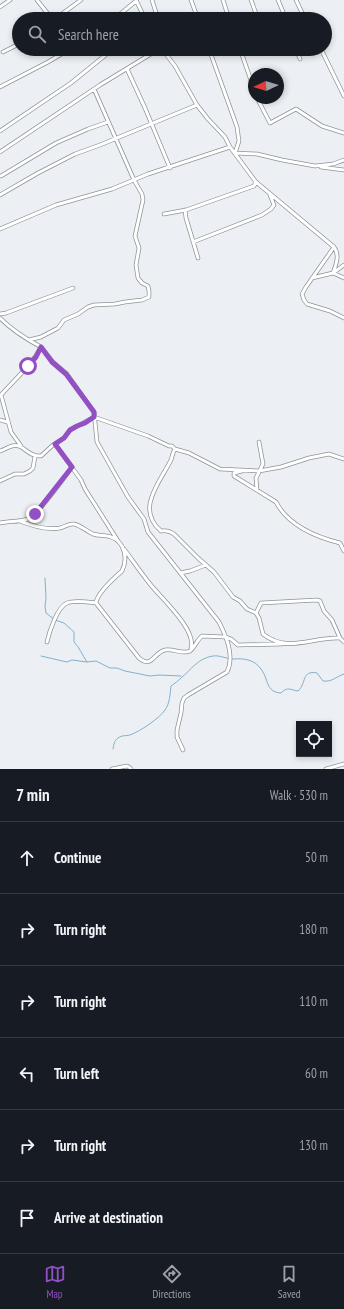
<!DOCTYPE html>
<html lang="en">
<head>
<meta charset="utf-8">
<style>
  :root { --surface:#171b24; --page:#20242c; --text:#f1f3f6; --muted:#9ea1a6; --line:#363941; --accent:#934fc4 }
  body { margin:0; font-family:"PT Sans Narrow",sans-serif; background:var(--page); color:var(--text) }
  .controls { position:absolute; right:12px; bottom:12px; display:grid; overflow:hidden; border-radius:0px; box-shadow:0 2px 6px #0003 }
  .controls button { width:36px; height:36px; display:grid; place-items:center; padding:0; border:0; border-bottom:1px solid var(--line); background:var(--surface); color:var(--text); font:20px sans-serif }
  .compass { position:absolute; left:248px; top:68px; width:36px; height:36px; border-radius:50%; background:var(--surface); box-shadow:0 2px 6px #0003; rotate:266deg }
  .stop { position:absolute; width:12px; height:12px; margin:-9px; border:3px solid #934fc4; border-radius:50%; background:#fff }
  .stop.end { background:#934fc4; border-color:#fff; box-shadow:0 1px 4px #0008 }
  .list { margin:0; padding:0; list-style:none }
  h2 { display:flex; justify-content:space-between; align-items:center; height:52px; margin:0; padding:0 16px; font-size:17px }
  h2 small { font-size:13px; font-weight:400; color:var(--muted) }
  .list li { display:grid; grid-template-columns:26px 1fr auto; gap:12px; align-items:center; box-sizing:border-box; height:72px; padding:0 16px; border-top:1px solid var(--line) }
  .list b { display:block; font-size:15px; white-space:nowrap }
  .list em { font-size:13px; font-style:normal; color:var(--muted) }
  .icon { flex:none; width:22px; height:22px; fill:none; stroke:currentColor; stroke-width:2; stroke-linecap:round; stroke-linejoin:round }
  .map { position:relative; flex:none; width:344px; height:769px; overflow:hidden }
  .search { position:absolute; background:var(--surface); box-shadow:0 2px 6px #0003; left:12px; right:12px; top:12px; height:44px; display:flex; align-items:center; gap:10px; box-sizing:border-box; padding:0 14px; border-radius:22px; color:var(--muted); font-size:15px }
  .sheet { height:484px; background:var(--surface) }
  nav { display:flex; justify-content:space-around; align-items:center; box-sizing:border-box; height:56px; border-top:1px solid var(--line); background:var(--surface); font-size:11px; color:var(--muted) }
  nav a { display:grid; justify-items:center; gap:2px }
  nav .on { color:var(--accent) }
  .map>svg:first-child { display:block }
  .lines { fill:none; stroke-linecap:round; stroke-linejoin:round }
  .stream { stroke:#86afca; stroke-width:1 }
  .minor-casing { stroke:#8f9396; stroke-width:4.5 }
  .minor { stroke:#fff; stroke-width:3 }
  .route { stroke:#934fc4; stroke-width:5 }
</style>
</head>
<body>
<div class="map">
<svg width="344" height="769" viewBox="0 0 344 769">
  <rect width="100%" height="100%" fill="#ecf0f4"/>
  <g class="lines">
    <path class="stream" d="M45 578 46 598 45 606 46 613 55 620 64 623 74 632V642C80 648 82 655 87 662
      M41 656 67 662 72 660 87 662 96 661 110 668H117L125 671 150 676 159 675 181 676
      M113 749C114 744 114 741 118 738 122 735 126 736 130 735 139 732 160 718 165 710 170 703 170 694 171 686 175 683 178 681 181 678 191 670 198 658 213 656 220 655 226 659 234 659 244 658 255 660 261 669 269 679 265 692 281 693 288 686 290 690 298 691 307 683 301 670 317 673L323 681C333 682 335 677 344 674"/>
    <g class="minor-casing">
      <path id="minor" d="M37 0 52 19
        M136 0 145 19
        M152 0 158 19
        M191 0 198 19
        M223 0 229 19
        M251 0 258 19
        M278 0 286 19
        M296 0 305 19
        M0 7 10 0
        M55 19 81 0
        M114 19 136 1
        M162 49 175 66 197 105 208 119 225 137 230 147 256 182 334 247C340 255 336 265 333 273L312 278
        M209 49 237 127 239 141 235 153 257 154 282 160 315 166 333 164 344 160
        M240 49 254 89
        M269 49 270 52
        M296 49 300 59
        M321 49 344 96
        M3 52 19 44
        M127 69 145 108 170 168
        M0 87 48 62 70 49
        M257 98 270 123 296 109 322 126 344 133
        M0 131 71 83 113 49
        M0 152 100 85 159 49
        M321 167 344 170
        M1 176 56 143 88 129 108 122
        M0 195 38 173 75 154 100 145 197 105
        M185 210 186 218 198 258
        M164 214 186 210 254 186 256 182
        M0 229 56 205 112 189 148 174 230 147
        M193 242 262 215 271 209 274 205 270 195
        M334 247 306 287 302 294 304 300 307 304 330 311 344 318
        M344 265 333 273 344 278
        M0 314 6 313 73 288
        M0 318C12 330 26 339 41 347 31 366 15 379 1 395L11 432 21 446
        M29 340 41 337 58 328 64 320 78 314 88 307 94 305 115 304 125 302 142 300 149 297V291L148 286 142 283 138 278 136 265 139 248 135 236 143 200 142 194 134 180 94 89
        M41 347 53 362 67 374 92 409 94 412 97 442 128 497 144 519 148 532 219 622C226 636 235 656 227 672L188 695 184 698 182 703 181 713 177 730V737L183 750
        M0 420 7 422
        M55 444 81 480 85 489 118 541
        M175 449C173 452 172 457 171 460 160 482 135 509 161 531 166 530 170 531 174 534L198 558 214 572 233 597 240 601 247 609 256 613 259 618 263 634C288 654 314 636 340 638L344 642
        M0 451C4 450 8 447 12 446 24 443 27 457 41 456L53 445 64 438 70 430 94 417 148 436 169 446H172L175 449 189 453 220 469 259 471 281 467 309 458 329 454 344 459
        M242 471 234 473V476L276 502C288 525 316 537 340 543L344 551
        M0 481 15 474H24L30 471 33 468 35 456
        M257 490 256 478 263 464 259 442
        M20 521C32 526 47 530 60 528 65 527 69 523 74 524 82 526 86 531 93 534 99 536 106 535 111 537 125 542 128 559 122 571 114 578 97 593 96 603L139 658C152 669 153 653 165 650 173 648 182 655 190 651 195 647 197 640 202 636L225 637 231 639 238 645 282 644 284 643
        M0 523C9 521 19 522 28 519 38 515 64 478 72 467
        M124 549C133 561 141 573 150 584 161 598 197 630 191 648
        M180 573 190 571 206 565
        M256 613 261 603 317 600 320 601 324 611 332 620 340 638
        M47 642C49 633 57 607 67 603 75 600 87 602 96 603
        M112 769 127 766 129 767 131 769
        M326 769 344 764"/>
    </g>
    <use href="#minor" class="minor"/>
  </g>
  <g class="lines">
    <path class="route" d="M28 366 36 357 41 347 52 362 66 374 94 412V417L85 423 77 426 70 430 64 438 55 444 72 467 35 514"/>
  </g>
</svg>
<div class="controls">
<button><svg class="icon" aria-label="locate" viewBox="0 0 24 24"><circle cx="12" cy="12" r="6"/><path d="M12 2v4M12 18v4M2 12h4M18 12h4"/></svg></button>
</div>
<svg class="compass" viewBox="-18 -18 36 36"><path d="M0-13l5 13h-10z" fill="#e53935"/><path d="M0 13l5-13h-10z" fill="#9ea1a6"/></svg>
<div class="stop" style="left:28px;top:366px"></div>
<div class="stop end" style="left:35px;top:514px"></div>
<div class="search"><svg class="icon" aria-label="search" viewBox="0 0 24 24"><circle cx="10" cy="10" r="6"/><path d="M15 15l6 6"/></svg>Search here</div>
</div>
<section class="sheet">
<h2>7 min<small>Walk · 530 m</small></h2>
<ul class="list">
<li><svg class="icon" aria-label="ahead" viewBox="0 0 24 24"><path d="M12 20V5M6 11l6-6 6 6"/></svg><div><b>Continue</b></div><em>50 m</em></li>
<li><svg class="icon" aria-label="right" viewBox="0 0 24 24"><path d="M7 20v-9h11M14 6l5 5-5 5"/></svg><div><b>Turn right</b></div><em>180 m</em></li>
<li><svg class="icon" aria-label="right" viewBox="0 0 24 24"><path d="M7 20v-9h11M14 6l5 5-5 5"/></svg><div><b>Turn right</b></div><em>110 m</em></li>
<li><svg class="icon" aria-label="left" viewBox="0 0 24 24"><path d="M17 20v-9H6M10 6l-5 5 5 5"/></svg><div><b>Turn left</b></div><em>60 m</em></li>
<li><svg class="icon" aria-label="right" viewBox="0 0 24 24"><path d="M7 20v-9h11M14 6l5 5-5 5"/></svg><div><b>Turn right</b></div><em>130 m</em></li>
<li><svg class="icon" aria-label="arrive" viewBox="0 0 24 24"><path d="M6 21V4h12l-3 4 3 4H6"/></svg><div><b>Arrive at destination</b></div></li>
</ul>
</section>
<nav>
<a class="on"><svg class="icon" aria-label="map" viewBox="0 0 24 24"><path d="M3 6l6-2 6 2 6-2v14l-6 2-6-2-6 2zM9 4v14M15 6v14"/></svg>Map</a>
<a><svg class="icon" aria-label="directions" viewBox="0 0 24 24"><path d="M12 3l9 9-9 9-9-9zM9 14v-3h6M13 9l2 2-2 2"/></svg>Directions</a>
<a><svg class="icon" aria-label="saved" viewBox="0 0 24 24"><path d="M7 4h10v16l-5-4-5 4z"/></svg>Saved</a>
</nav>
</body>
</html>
